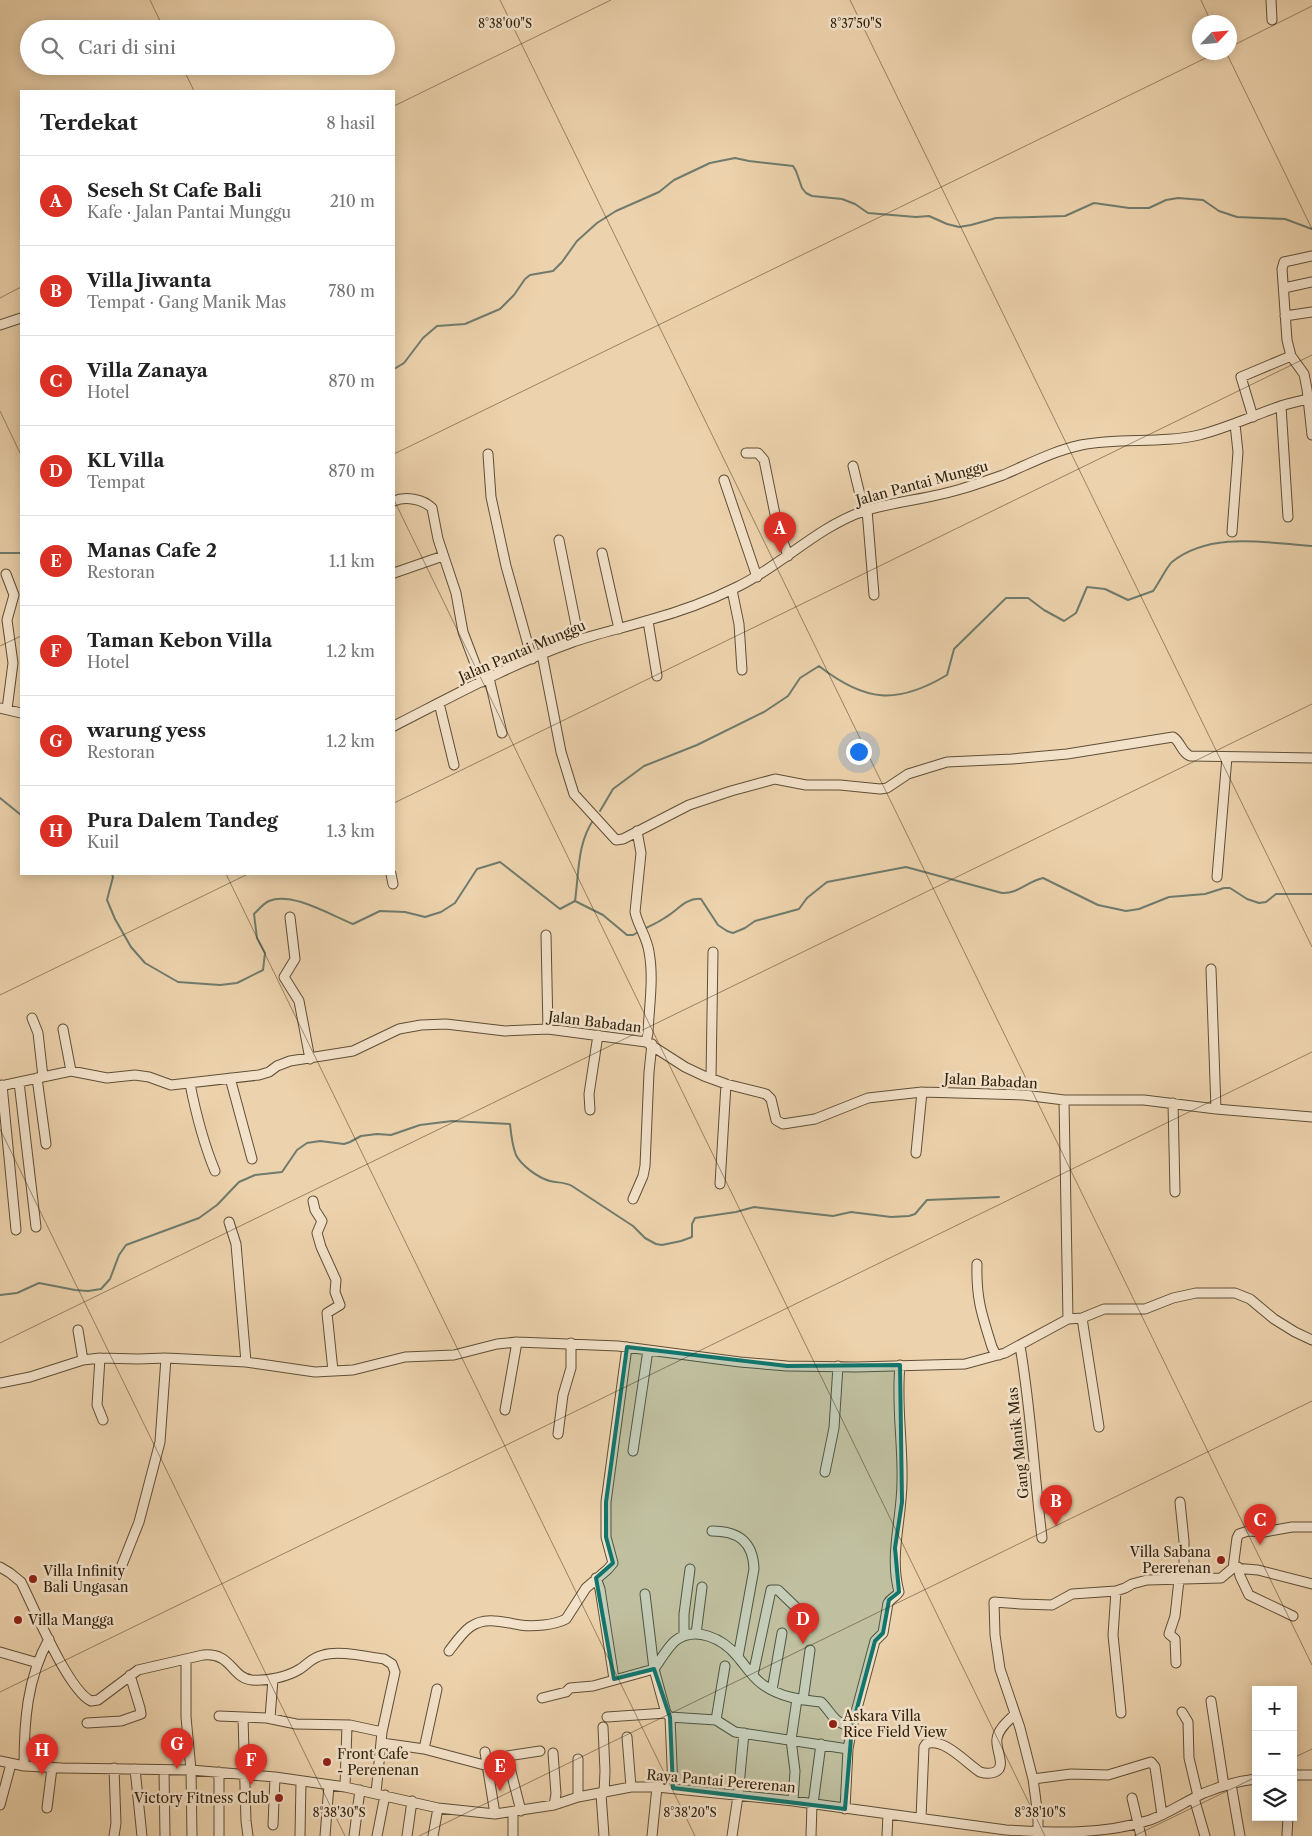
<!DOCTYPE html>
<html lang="id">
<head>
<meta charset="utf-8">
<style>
  :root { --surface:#fff; --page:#f6f6f6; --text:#222; --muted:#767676; --line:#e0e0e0; --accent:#d93025 }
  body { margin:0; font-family:"Libre Caslon Text",serif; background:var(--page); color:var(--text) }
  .controls { position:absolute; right:15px; bottom:15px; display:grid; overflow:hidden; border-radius:0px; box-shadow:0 2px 12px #0003 }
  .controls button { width:45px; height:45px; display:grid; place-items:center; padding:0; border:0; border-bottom:1px solid var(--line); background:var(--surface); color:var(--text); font:25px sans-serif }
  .compass { position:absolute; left:1192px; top:15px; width:45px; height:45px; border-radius:50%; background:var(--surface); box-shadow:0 2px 12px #0003; rotate:64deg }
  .you { position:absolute; left:858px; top:751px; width:18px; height:18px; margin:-12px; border:4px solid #fff; border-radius:50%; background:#1a73e8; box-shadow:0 0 0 8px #1a73e833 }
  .badge { display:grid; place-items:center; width:32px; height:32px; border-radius:50%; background:var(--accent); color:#fff; font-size:16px; font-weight:700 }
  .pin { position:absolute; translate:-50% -41px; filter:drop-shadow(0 1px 2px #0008) }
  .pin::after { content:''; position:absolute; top:26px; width:18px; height:15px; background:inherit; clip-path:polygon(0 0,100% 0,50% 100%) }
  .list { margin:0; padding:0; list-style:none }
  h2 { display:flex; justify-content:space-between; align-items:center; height:65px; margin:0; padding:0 20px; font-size:21px }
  h2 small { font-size:16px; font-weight:400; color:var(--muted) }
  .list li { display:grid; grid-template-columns:32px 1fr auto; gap:15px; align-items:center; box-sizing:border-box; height:90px; padding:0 20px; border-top:1px solid var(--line) }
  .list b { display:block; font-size:19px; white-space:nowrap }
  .list p { margin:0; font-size:16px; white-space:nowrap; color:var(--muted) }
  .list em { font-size:16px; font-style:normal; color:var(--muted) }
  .icon { flex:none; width:28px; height:28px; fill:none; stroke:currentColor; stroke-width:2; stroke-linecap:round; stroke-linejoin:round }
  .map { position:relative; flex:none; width:1312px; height:1836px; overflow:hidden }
  .search { position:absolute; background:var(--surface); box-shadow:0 2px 12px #0003; left:20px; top:20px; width:375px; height:55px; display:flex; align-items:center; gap:12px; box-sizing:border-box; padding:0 18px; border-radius:28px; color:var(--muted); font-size:19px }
  .panel { position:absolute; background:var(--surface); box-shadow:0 2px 12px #0003; left:20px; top:90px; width:375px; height:785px; border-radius:0px }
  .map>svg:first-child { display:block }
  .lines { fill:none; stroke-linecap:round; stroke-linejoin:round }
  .stream { stroke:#6f7b6d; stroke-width:2 }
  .minor-casing { stroke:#5f4e36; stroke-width:11 }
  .minor { stroke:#f3e2ca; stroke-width:9 }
  .marked { fill:#0f766e; fill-opacity:0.2; stroke:#0f766e; stroke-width:4; stroke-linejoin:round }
  .ticks { fill:none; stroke:#30220e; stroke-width:1; stroke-opacity:0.45 }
  .poi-dot { fill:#8f2418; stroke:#f3e2ca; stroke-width:2 }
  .labels { text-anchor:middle; stroke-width:5; stroke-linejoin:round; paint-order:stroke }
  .street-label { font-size:14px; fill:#30220e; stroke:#f3e2ca }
  .poi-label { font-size:14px; fill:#30220e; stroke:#f3e2ca; text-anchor:start }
  .ticks-label { font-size:12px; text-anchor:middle; fill:#30220e; stroke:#f3e2ca; stroke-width:5; stroke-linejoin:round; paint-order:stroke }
</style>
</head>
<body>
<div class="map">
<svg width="1312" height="1836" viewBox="0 0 1312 1836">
  <rect width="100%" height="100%" fill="#edd3ad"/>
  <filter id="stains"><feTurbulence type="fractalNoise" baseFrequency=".004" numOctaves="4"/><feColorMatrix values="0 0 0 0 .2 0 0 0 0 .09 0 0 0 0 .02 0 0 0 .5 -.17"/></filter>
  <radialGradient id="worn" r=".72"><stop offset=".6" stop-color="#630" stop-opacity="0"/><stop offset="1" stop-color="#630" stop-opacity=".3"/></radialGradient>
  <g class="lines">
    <path class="stream" d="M394 369 404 363 423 338 437 326 465 324 500 309 514 295 525 279 530 275 553 271 562 262 577 241 597 223 616 211 659 192 674 180 710 163 735 158 749 161 793 166 796 171 802 188 806 193 812 196 842 199 855 204 868 213 916 217 929 216 947 224 959 227 971 225 996 218 1065 216 1094 203 1129 208H1149L1166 200 1178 198 1203 200 1219 211 1237 217 1285 219 1312 229
      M0 553H21
      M0 798 21 815
      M600 811 613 789 644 766 697 745 764 712 788 696 800 678 819 666C865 702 897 705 947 675L954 649 1006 598H1028L1044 610 1064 621 1076 613 1087 587 1105 589 1128 600 1153 591C1158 585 1167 566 1172 562 1211 531 1267 543 1312 546
      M112 874 113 877 107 900 115 919 131 947 145 963 178 982 220 985 237 983 263 970 265 953 257 938 254 914C258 910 264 903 269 901 292 891 332 916 353 924L380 911 405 912 425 917 441 912 455 903 477 869 500 862 560 909 575 901C579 873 577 843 594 819
      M575 901 603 915 627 935H633L640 931
      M644 929C652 925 659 922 666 917 677 911 686 897 701 899L718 925 727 931 733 933 745 928 755 921 799 909 807 898 827 882 906 867 1002 893C1018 894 1028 881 1043 878L1098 905 1126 911 1139 909 1169 897 1205 894 1224 888H1230L1247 899 1259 903 1266 902 1276 894H1312
      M0 1295 17 1293 39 1283 75 1290 88 1291 101 1289 110 1279 119 1255 126 1245 199 1218 217 1205 239 1182 255 1175 282 1172 297 1150 307 1143 320 1141 344 1144 350 1142 361 1136 377 1134 391 1135 420 1125 452 1121 510 1124C511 1134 512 1145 516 1155 521 1165 538 1178 550 1181 558 1183 565 1182 572 1186L633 1226 645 1238 656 1244 662 1245 681 1241 692 1237V1224L695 1218 736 1212 754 1207 833 1216 851 1212 891 1217 909 1216 915 1214 927 1200 999 1197"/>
    <g class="minor-casing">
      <path id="minor" d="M1271 0 1272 20
        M1312 256 1284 262 1282 269 1287 340 1291 356 1304 374 1307 389 1312 435
        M1284 288 1312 282
        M1285 316 1312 312
        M0 325 21 318
        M1281 406 1288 517
        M1253 417 1241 377 1291 356
        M746 453H758L764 460 777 524 788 556
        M488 454 491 497 506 566 532 659
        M853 466 864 511
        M724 480 757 577
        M394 501C405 496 423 499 432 508L438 539 456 593 463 632 482 682
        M867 510 874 595
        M1232 532 1238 452 1235 424
        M559 540 579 640
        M602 553 619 629
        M394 573 443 556
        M6 574 14 595 7 620 13 663 7 709
        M732 590 739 624 742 670
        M648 621 657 676
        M542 654 561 752 574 794 616 840 623 839 689 805 731 791 775 779 806 785H840L880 789 887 788 908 774 947 762 1012 759 1067 754 1173 737C1181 742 1181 752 1190 756L1312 758
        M489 678 502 733
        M439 703 454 765
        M0 708 21 713
        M394 726C453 696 511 664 573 642 598 633 624 628 649 620 679 612 709 601 737 587 781 566 817 527 864 511 896 501 929 499 961 489 975 485 989 480 1003 475 1029 464 1053 451 1081 445 1120 437 1160 444 1199 435 1227 428 1252 416 1278 407 1289 403 1301 401 1312 398
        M637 831 641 853 635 912C638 926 647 937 649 952 654 978 649 1007 648 1033L646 1042
        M391 874 393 884
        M1217 877 1227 757
        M290 917 295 959 284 977 299 1001 310 1059
        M546 935 548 1029
        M1211 969 1216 1109
        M32 1018 38 1033 43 1077
        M63 1029 71 1071
        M37 1078 46 1144
        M230 1078 252 1159
        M711 1078 713 952
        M19 1082 36 1227
        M190 1084C196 1114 203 1142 215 1171
        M2 1085 16 1230
        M0 1086 71 1071 107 1078 135 1075 149 1077 171 1085 259 1075 269 1072 277 1066 290 1061 353 1051 399 1029 421 1025 446 1024 505 1031 548 1029 646 1042 685 1067 704 1076 726 1084 766 1094 771 1099 776 1120 783 1124 815 1119 868 1098 922 1092 1024 1095 1064 1100H1144L1216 1109 1312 1117
        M1064 1100 1068 1319
        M1173 1103 1175 1192
        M590 1110 589 1094 598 1035
        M916 1153 922 1092
        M720 1184 726 1084
        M633 1199 643 1176 645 1166 649 1072 652 1044
        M313 1201 315 1210 322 1221 317 1233 321 1247 336 1280 335 1292 340 1305 327 1313 333 1371
        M229 1222 236 1244 246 1362
        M977 1264C976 1299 982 1315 992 1347L995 1353 999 1355
        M1082 1318 1104 1309H1145L1173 1298 1196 1293H1235L1250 1299 1274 1319 1295 1332 1312 1340
        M78 1330 83 1360
        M1020 1346C1031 1409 1034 1474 1042 1538
        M100 1358 97 1405 103 1420
        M0 1383 30 1377 83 1360 100 1358 138 1359 166 1358 246 1362 315 1372 353 1370 405 1357 454 1355 497 1344 517 1342 618 1346 740 1362 787 1366 857 1367 965 1364 1005 1353 1068 1319 1082 1318 1099 1427
        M505 1410 517 1342
        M558 1434 563 1395 571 1368V1343
        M633 1451 648 1350
        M825 1472 834 1428 838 1366
        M1180 1502 1184 1541V1578
        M712 1531C738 1531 753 1541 754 1569L738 1657
        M0 1567 10 1573 21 1582C34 1608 68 1690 91 1701L98 1700 138 1670 203 1655C232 1652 231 1678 252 1680 268 1681 287 1677 300 1669 309 1663 311 1658 323 1655 340 1650 367 1657 384 1659L392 1664 395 1672 382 1732 376 1793
        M1238 1567 1240 1576 1249 1595 1293 1616
        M1233 1568 1237 1538 1239 1534 1248 1531 1264 1532 1292 1527H1312
        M118 1575 139 1522 160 1442 166 1358
        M596 1578 600 1589 614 1679
        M1116 1591 1113 1635 1121 1713
        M645 1594 654 1669 666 1713 670 1717 716 1720 735 1732 848 1749
        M696 1634 702 1587
        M684 1636V1614L690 1569
        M449 1651C455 1643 462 1633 470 1627 485 1616 503 1622 520 1625 533 1627 555 1625 566 1619L586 1588 608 1569 613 1563 606 1537V1502L627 1347
        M0 1652 38 1663
        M186 1659V1717L191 1770 192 1836
        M1176 1663 1175 1639 1169 1634 1175 1616 1179 1580
        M654 1669C660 1661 667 1648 675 1641 695 1625 723 1639 737 1656 745 1665 752 1677 762 1684 779 1697 801 1700 821 1702 833 1714 832 1722 852 1727
        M753 1675 771 1590H778L806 1617
        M772 1690 782 1633
        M542 1698 566 1692 570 1688 593 1686 654 1669
        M803 1700 810 1650
        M1211 1701 1224 1786
        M1182 1712 1188 1722 1189 1758 1198 1796
        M219 1716 267 1718 296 1724 350 1725 382 1732
        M243 1717 246 1821 248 1836
        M607 1717 666 1713
        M670 1717 673 1788
        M270 1718 273 1679
        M716 1720 725 1666
        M87 1723 121 1721 141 1714 140 1708 130 1675
        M603 1727 605 1771 604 1793
        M627 1737 631 1787
        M382 1743 424 1749 488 1766
        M424 1749 437 1689
        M485 1752 495 1814
        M553 1753 556 1794 554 1805
        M0 1761 24 1766 62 1768 191 1770 275 1777 345 1787 438 1808 495 1814 554 1805 578 1797 631 1787H657L793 1801 1006 1830C1054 1833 1103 1835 1150 1820 1169 1813 1186 1801 1204 1793 1221 1786 1238 1781 1256 1779
        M24 1766C24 1722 27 1678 49 1639
        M114 1768 116 1823 114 1836
        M135 1769 142 1836
        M164 1770 165 1836
        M219 1772V1836
        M1293 1775H1312
        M1033 1779 1020 1728 1000 1669 995 1635 994 1602 1021 1604 1052 1605 1072 1594 1116 1591 1125 1588 1132 1584 1147 1580 1221 1578 1233 1568 1258 1570 1312 1584
        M1231 1784 1240 1836
        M345 1787 347 1725
        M601 1794 604 1836
        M578 1797V1759
        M1132 1798 1141 1836
        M1194 1798 1205 1836
        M793 1801 795 1771 791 1740 797 1699
        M813 1804 821 1744
        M0 1805 11 1764
        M47 1808 52 1768
        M845 1809 848 1749 852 1727 875 1641 883 1633 888 1603C891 1598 896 1597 899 1592 889 1555 902 1519 902 1481 903 1443 896 1404 900 1365
        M521 1811 507 1756 540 1751
        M921 1818 924 1747 926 1744C944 1737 966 1763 980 1772 986 1774 990 1774 995 1772 1007 1767 995 1749 997 1739 998 1729 1008 1721 1015 1714
        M273 1825 275 1777
        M1038 1832V1816L1033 1779 1071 1774 1108 1775 1151 1762 1155 1767 1162 1815
        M300 1835 301 1781
        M325 1836 329 1785
        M354 1836 360 1790
        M377 1836 385 1795
        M407 1836 412 1801
        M433 1836 438 1808
        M513 1836V1812
        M652 1836 657 1787
        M732 1836 738 1796 744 1733
        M811 1836 812 1804
        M887 1836 888 1814
        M1287 1836 1288 1817"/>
    </g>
    <use href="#minor" class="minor"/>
  </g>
  <path class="marked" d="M627 1347 787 1366 900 1365 902 1502 895 1548 899 1592 889 1600 883 1633 875 1641 852 1727 845 1809 673 1788 670 1717 654 1669 614 1679 596 1578 613 1563 606 1537V1502Z"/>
  <path class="ticks" d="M150 0 164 29M500 0 1312 1665M850 0 1312 947M1201 0 1211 22M1230 47 1312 6M1226 52 1312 229M182 66 194 91M394 106 611 0M0 298 21 287M0 411 21 455M394 454 1218 52M394 500 1045 1836M0 646 21 636M394 803 1312 355M226 874 695 1836M0 995 248 874M0 1129 345 1836M0 1343 1312 704M0 1692 1312 1052M1293 1758 1312 1749M419 1836 1312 1401M1134 1836 1256 1777"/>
  <g class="poi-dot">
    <circle cx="1221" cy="1560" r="5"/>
    <circle cx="33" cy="1579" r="5"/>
    <circle cx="18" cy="1620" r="5"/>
    <circle cx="833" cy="1724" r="5"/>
    <circle cx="327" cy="1762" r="5"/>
    <circle cx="279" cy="1798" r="5"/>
  </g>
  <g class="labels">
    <g class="street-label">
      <text transform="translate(922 483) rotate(-15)" y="5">Jalan Pantai Munggu</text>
      <text transform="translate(522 651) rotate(-23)" y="5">Jalan Pantai Munggu</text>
      <text transform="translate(595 1022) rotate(7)" y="5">Jalan Babadan</text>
      <text transform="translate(991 1081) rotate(3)" y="5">Jalan Babadan</text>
      <text transform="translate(1018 1443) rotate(-96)" y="5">Gang Manik Mas</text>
      <text transform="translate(721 1781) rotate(5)" y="5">Raya Pantai Pererenan</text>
    </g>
    <g class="poi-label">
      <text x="1211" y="1557" text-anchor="end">Villa Sabana<tspan x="1211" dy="16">Pererenan</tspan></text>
      <text x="43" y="1576">Villa Infinity<tspan x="43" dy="16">Bali Ungasan</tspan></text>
      <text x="28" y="1625">Villa Mangga</text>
      <text x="843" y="1721">Askara Villa<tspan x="843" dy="16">Rice Field View</tspan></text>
      <text x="337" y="1759">Front Cafe<tspan x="337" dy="16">- Perenenan</tspan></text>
      <text x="269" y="1803" text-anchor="end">Victory Fitness Club</text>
    </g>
  </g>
  <g class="ticks-label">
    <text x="505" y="28">8°38'00"S</text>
    <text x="856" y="28">8°37'50"S</text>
    <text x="339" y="1817">8°38'30"S</text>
    <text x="690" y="1817">8°38'20"S</text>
    <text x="1040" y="1817">8°38'10"S</text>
  </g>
  <rect width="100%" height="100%" filter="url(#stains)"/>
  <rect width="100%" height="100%" fill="url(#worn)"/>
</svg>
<div class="controls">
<button>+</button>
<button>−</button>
<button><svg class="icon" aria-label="layers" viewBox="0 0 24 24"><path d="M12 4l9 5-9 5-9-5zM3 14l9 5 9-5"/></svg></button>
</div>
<svg class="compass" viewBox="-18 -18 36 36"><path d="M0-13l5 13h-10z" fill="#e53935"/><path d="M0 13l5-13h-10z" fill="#767676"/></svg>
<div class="you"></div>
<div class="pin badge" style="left:780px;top:553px">A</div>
<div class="pin badge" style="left:1056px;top:1526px">B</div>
<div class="pin badge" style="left:1260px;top:1545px">C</div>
<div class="pin badge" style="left:803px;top:1644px">D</div>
<div class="pin badge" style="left:500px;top:1791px">E</div>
<div class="pin badge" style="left:251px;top:1785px">F</div>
<div class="pin badge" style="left:177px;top:1769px">G</div>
<div class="pin badge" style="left:42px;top:1775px">H</div>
<div class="search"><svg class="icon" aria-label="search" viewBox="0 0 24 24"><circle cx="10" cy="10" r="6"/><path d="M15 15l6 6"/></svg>Cari di sini</div>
<section class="panel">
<h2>Terdekat<small>8 hasil</small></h2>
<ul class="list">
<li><span class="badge">A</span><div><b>Seseh St Cafe Bali</b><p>Kafe · Jalan Pantai Munggu</p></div><em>210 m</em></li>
<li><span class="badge">B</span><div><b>Villa Jiwanta</b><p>Tempat · Gang Manik Mas</p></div><em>780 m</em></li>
<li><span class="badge">C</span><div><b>Villa Zanaya</b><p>Hotel</p></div><em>870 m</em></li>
<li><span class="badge">D</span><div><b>KL Villa</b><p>Tempat</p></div><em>870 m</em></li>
<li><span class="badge">E</span><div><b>Manas Cafe 2</b><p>Restoran</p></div><em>1.1 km</em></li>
<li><span class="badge">F</span><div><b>Taman Kebon Villa</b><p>Hotel</p></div><em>1.2 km</em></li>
<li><span class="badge">G</span><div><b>warung yess</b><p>Restoran</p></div><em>1.2 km</em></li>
<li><span class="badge">H</span><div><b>Pura Dalem Tandeg</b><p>Kuil</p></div><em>1.3 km</em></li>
</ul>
</section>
</div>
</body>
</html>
